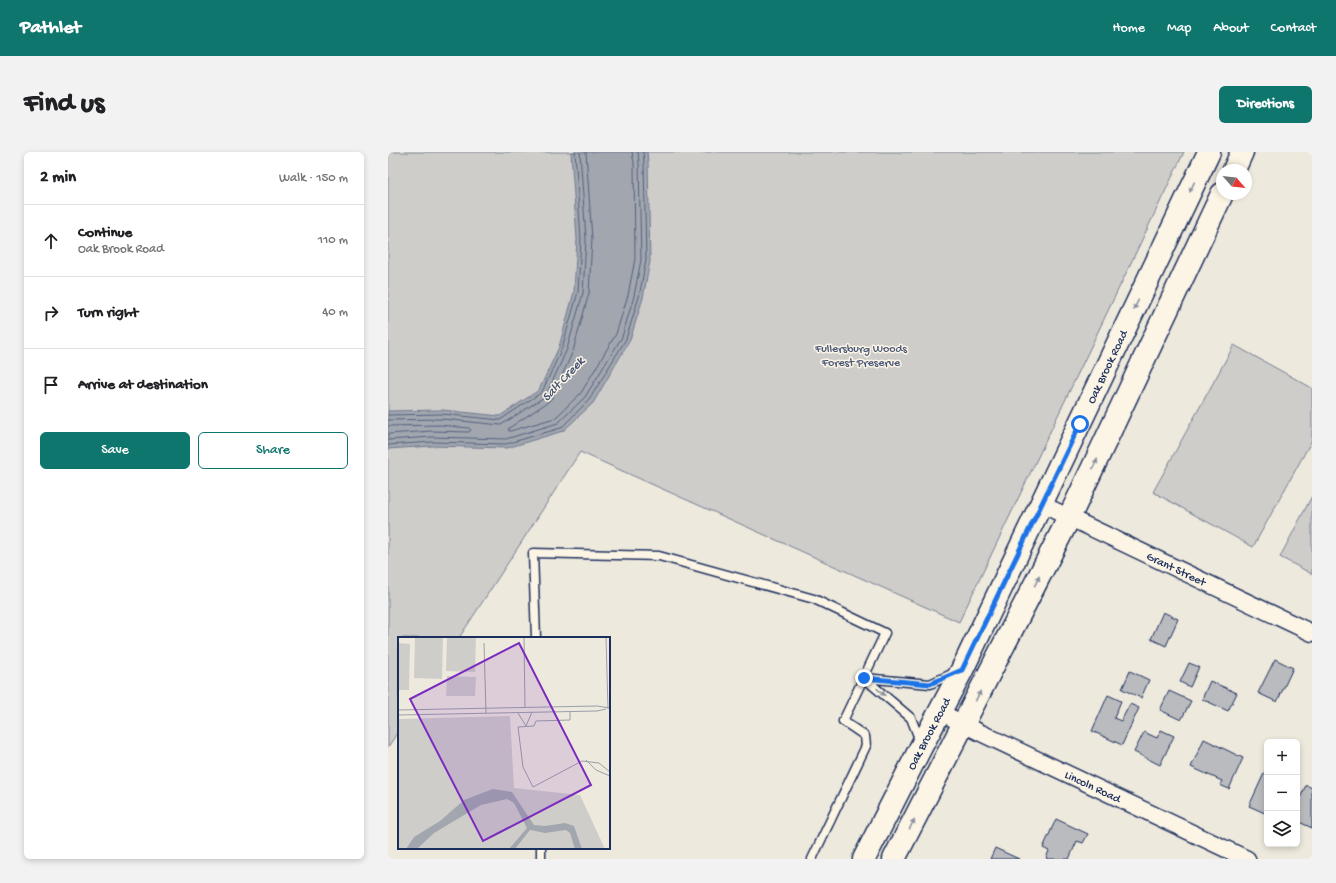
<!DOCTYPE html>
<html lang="en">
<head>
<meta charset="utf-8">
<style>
  :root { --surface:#fff; --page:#f2f2f2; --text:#202124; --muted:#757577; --line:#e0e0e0; --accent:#0f766e }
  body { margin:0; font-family:"Gochi Hand",sans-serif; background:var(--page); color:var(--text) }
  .controls { position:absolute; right:12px; bottom:12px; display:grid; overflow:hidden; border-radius:6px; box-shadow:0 2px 6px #0003 }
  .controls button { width:36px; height:36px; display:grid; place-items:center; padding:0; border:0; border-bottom:1px solid var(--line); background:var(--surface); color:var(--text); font:20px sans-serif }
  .compass { position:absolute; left:828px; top:12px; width:36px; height:36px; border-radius:50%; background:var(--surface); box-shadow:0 2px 6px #0003; rotate:117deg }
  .stop { position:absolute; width:12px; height:12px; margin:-9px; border:3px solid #1a73e8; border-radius:50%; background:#fff }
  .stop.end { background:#1a73e8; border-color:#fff; box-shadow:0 1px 4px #0008 }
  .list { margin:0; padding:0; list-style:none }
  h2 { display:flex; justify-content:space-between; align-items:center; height:52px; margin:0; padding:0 16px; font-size:17px }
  h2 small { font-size:13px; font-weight:400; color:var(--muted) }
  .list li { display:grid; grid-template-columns:26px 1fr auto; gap:12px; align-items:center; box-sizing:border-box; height:72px; padding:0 16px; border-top:1px solid var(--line) }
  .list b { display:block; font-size:15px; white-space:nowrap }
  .list p { margin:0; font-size:13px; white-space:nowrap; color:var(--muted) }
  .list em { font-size:13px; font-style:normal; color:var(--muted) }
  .actions { display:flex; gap:8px; padding:12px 16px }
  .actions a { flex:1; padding:9px 0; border:1px solid var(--accent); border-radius:6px; text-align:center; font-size:14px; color:var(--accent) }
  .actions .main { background:var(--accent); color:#fff }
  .icon { flex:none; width:22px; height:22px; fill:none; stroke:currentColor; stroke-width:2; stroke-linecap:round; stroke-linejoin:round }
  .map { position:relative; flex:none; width:924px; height:707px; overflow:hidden; border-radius:6px }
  header { display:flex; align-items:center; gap:24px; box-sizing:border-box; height:56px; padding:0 20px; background:var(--accent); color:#fff }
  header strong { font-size:19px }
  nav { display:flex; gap:22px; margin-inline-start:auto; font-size:14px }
  .intro { display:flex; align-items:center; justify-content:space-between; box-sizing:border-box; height:96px; padding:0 24px }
  h1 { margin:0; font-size:28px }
  .button { padding:10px 18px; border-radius:6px; background:var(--accent); color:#fff; font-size:14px; font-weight:700 }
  main { display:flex; gap:24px; padding:0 24px }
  aside { flex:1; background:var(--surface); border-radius:6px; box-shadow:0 2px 6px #0003 }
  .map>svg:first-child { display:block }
  .green { fill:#cfcdca; stroke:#757e94 }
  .water { fill:#a2a7af; stroke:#6c778f }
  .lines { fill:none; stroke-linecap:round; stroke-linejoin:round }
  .shore { stroke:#515f7e; stroke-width:1 }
  .building { fill:#babbbe; stroke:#1b2f5e }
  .service-casing { stroke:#1b2f5e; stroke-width:11 }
  .minor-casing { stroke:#1b2f5e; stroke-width:19 }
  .secondary-casing { stroke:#1b2f5e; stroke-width:25 }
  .service { stroke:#fcf5e5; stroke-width:8 }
  .minor { stroke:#fcf5e5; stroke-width:16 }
  .secondary { stroke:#fcf5e5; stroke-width:22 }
  .oneway { fill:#8c92a2 }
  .route { stroke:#1a73e8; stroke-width:5 }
  .labels { text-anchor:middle; stroke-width:3; stroke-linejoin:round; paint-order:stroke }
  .park-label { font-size:12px; fill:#485679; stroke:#fcf5e5 }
  .street-label { font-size:12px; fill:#1b2f5e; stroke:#fcf5e5 }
  .water-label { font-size:13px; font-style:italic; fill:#445376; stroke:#fcf5e5 }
  .inset-road { fill:none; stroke:#9a9faa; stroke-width:1 }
  .view { fill:#7b2cbf; fill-opacity:0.15; stroke:#7b2cbf; stroke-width:2 }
  .inset-edge { fill:none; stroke:#1b2f5e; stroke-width:2 }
</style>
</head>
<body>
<header>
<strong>Pathlet</strong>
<nav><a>Home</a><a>Map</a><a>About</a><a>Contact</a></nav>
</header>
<div class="intro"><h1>Find us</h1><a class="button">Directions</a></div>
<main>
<aside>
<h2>2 min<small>Walk · 150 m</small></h2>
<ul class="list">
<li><svg class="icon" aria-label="ahead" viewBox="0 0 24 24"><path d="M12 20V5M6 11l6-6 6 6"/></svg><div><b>Continue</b><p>Oak Brook Road</p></div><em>110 m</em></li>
<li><svg class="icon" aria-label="right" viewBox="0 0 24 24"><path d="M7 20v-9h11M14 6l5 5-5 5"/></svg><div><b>Turn right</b></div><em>40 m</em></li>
<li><svg class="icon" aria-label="arrive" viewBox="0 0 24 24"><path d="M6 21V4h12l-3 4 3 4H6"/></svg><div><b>Arrive at destination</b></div></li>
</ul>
<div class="actions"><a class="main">Save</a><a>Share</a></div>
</aside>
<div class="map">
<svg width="924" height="707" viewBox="0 0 924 707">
  <rect width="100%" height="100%" fill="#eee9dd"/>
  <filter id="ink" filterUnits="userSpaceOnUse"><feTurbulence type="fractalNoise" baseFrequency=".025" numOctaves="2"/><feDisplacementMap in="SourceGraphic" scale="8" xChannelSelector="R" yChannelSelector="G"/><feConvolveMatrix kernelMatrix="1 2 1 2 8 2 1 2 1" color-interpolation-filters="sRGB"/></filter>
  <g filter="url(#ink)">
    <path class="green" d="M0 0H796L571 470 192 300 71 486H11V578L0 595Z
      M846 193 924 236V288L865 395 765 340Z
      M924 344V422L892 405Z"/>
    <path class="water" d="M183 0H259L260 9 262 109 255 146 242 188 205 251 175 279 119 296 44 294 0 297V259L54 258 112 264 151 238 171 195 186 140 189 87Z"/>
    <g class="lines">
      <path class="shore" d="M198 0 204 87 201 141 185 199 164 246 160 250 121 276 120 278 122 279 167 266 193 241 228 182 240 143 247 107 246 11 244 0
        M0 263 54 262 112 268 154 240 174 196 190 140 193 87 187 0
        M0 268 54 267 113 273 158 244 179 197 195 141 198 87 192 0
        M0 274 53 273 81 276 83 278 81 280 44 279 0 282
        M0 288 44 285 118 287 170 271 197 245 234 185 246 144 253 108 251 11 250 0
        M0 293 44 290 118 292 173 276 201 248 238 187 251 145 258 108 256 10 255 0"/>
    </g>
    <path class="building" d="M775 460 790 467 778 494 763 487Z
      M887 507 905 516 889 550 870 541Z
      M801 511 811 515 802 535 792 530Z
      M742 519 761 528 753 546 734 537Z
      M822 529 849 541 840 559 814 547Z
      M781 539 803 549 793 568 772 558Z
      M720 543 733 549 726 566 733 569 742 552 751 556 734 593 704 579Z
      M773 578 786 584 772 613 746 600 756 580 769 586Z
      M816 587 855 606 841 637 832 633 834 629 803 615Z
      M879 615V662L861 654Z
      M918 633 924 636V676L909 669V653Z
      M668 667 700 682 695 691 689 689 681 707H661L658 706 661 699 655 696Z
      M607 696 631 707H602Z"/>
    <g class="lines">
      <g class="service-casing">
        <path id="service" d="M148 486 145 401 271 404 426 447 497 481 455 569 477 584 478 594 424 707
          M532 589 523 566 476 526 542 532 566 521
          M153 696V707"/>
      </g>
      <g class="minor-casing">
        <g id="minor">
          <path id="s1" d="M653 352 924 481"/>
          <path id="s2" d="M552 560 593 581 859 707"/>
        </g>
      </g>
      <g class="secondary-casing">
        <g id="secondary">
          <path d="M846 18 854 0"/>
          <path id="s3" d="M476 707 534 593 574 518 821 0"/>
          <path d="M506 707 681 366 834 42"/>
        </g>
      </g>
      <use href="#service" class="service"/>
      <use href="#minor" class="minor"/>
      <use href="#secondary" class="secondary"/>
    </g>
    <defs><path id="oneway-solid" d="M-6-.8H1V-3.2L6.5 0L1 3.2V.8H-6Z"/></defs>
    <g class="oneway">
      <use href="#oneway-solid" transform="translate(804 35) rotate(115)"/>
      <use href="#oneway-solid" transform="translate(748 153) rotate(115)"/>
      <use href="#oneway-solid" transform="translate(707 312) rotate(-65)"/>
      <use href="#oneway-solid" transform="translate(649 429) rotate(-63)"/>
      <use href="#oneway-solid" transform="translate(493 540) rotate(41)"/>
      <use href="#oneway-solid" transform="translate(590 544) rotate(-63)"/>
      <use href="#oneway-solid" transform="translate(524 672) rotate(-63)"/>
    </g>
  </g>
  <g class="lines" filter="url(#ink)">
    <path class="route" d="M476 526 542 532 574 518 692 272"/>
  </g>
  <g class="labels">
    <g class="park-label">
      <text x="473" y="200">Fullersburg Woods<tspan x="473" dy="14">Forest Preserve</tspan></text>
    </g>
    <g class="street-label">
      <text dy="4" stroke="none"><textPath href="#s3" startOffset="549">Oak Brook Road</textPath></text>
      <text dy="4" stroke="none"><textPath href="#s1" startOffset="150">Grant Street</textPath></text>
      <text dy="4" stroke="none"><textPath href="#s3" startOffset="141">Oak Brook Road</textPath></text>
      <text dy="4" stroke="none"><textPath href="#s2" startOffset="170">Lincoln Road</textPath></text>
    </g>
    <g class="water-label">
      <text transform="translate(174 226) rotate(-47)" y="5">Salt Creek</text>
    </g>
  </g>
  <g transform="translate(10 485)">
    <rect width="212" height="212" fill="#eee9dd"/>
    <path d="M17 0H45L44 42 16 41ZM49 0H78L77 35 48 34ZM0 6 12 7 11 53H0ZM49 39 78 40 77 59H48ZM112 79 116 151 182 158 207 212H0V82Z" fill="#cfcdca"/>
    <path d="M95 152 114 155 136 188 147 189 167 186 176 189 184 212H177L172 196 168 193 147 196 132 193 117 212H111L129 191 116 166 109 162 83 168 36 196 19 212H8L16 200 42 184 66 163Z" fill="#a2a7af"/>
    <path class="inset-road" d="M126 0 127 71M208 0 210 72M86 6 88 76M0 73 199 69 212 71M172 75V83L138 84 136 89 120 90 125 130 135 150 184 124 201 126 212 135M120 76 128 89 134 75M0 78 199 74 208 72M188 123 198 133 212 139"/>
    <path class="view" d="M121 6 193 148 85 204 12 62Z"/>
    <rect width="212" height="212" class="inset-edge"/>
  </g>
</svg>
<div class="controls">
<button>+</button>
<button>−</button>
<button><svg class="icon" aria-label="layers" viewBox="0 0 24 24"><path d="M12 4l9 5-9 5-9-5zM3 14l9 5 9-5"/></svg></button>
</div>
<svg class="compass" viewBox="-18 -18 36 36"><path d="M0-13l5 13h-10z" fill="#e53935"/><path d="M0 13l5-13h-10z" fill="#757577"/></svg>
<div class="stop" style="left:692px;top:272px"></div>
<div class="stop end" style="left:476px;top:526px"></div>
</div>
</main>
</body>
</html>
